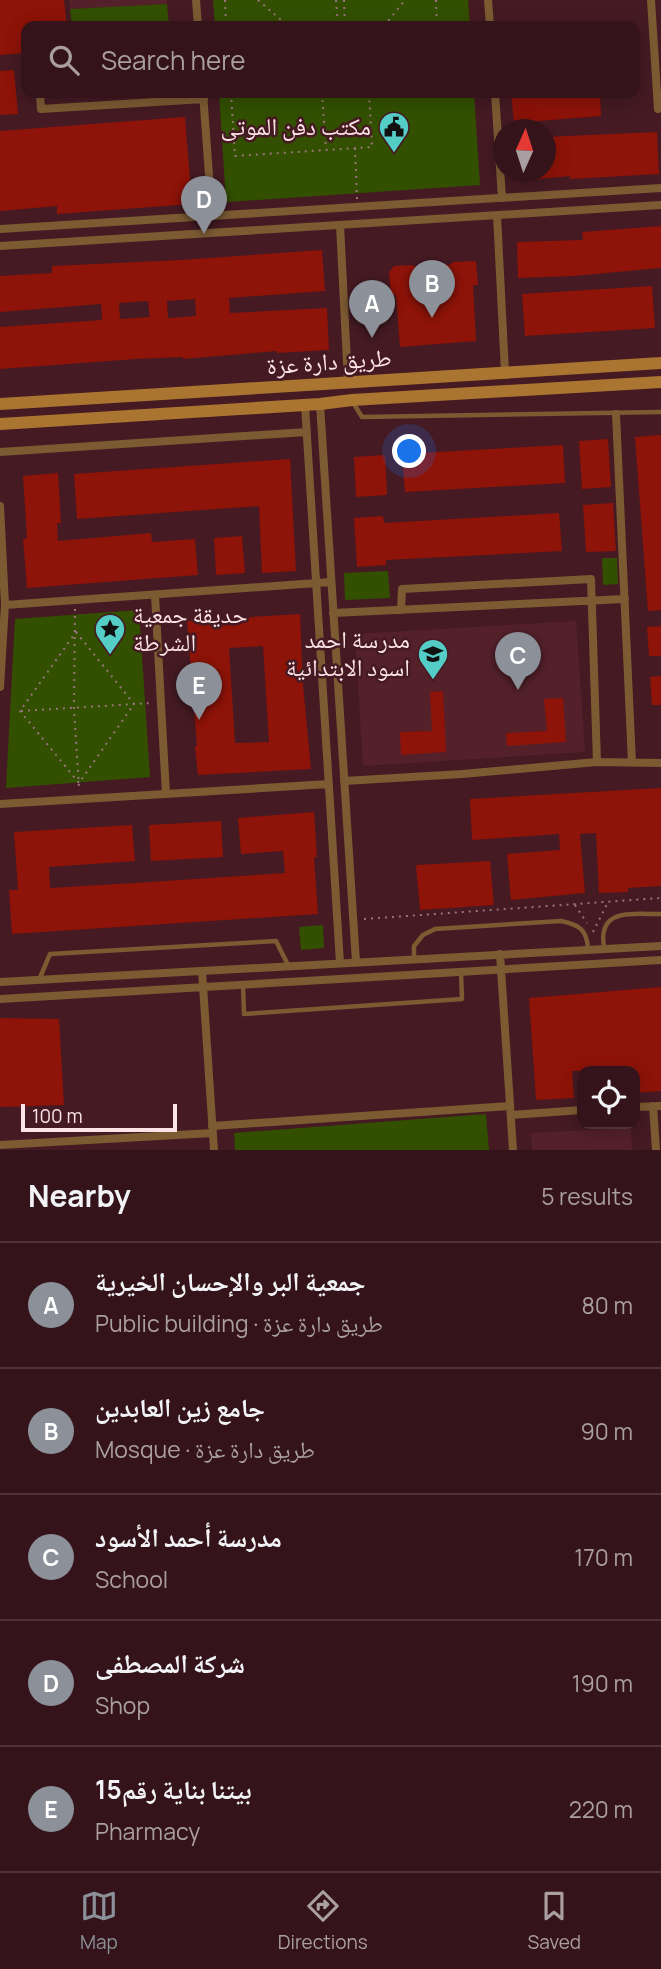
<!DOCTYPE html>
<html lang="en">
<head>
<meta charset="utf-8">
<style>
  :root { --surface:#34141a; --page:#3c1d23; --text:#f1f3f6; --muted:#a99ea2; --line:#4e3339; --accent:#8c9099 }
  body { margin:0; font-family:Manrope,"Noto Naskh Arabic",sans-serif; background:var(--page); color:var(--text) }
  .controls { position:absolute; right:21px; bottom:21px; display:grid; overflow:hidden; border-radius:14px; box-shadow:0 4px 18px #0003 }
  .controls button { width:63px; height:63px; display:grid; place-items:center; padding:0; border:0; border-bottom:2px solid var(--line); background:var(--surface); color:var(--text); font:35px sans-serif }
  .compass { position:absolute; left:493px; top:119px; width:63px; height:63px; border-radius:50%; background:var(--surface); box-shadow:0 4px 18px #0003; rotate:3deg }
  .scale { position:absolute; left:21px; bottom:18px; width:156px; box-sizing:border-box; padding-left:7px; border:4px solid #fbe3e6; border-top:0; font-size:19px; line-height:24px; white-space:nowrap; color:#fbe3e6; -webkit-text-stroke:5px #451a23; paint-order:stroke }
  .you { position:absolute; left:410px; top:452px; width:24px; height:24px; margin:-18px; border:5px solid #fff; border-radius:50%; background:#1a73e8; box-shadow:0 0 0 10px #1a73e833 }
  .badge { display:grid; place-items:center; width:46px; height:46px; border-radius:50%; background:var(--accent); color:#fff; font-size:23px; font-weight:700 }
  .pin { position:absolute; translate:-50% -58px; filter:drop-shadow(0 2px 4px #0008) }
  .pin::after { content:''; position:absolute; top:37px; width:24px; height:21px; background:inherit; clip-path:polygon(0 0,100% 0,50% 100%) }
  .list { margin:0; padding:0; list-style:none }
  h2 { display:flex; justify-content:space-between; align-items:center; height:91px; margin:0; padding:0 28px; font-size:30px }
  h2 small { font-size:23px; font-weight:400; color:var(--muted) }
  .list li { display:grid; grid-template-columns:46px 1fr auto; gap:21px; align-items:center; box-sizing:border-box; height:126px; padding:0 28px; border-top:2px solid var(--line) }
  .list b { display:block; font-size:26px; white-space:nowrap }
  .list p { margin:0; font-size:23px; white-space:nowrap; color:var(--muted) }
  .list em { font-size:23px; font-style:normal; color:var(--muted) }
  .icon { flex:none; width:38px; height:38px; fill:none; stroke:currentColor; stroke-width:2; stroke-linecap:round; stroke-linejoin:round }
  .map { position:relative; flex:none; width:661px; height:1150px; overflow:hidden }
  .search { position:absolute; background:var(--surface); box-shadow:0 4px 18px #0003; left:21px; right:21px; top:21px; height:77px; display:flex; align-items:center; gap:18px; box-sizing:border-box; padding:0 24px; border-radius:14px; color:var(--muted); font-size:26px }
  .sheet { height:721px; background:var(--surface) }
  nav { display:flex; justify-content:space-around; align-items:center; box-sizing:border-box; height:98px; border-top:2px solid var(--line); background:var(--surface); font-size:19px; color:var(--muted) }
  nav a { display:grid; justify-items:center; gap:4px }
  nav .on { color:var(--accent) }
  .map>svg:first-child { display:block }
  .built { fill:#54212b }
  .green { fill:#325000 }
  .building { fill:#8e1308; fill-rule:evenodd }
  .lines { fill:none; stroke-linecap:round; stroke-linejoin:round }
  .path { stroke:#97757b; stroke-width:2; stroke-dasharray:2 5; stroke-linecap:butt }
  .lane { stroke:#7c5b33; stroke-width:4.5 }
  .street { stroke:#7c5b33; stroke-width:8 }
  .secondary { stroke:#aa7530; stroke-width:12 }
  .labels { text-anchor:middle; stroke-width:5; stroke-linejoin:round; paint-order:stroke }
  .poi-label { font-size:24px; fill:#fbe3e6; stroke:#451a23; text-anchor:end }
  .street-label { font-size:24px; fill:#fbe3e6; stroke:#451a23 }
</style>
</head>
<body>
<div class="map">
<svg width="661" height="1150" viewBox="0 0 661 1150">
  <rect width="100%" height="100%" fill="#451a23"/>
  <path class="built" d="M70 0H167V4L70 9Z
    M576 621 585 752 363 766 355 634Z
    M631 1128 632 1150H532L531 1133Z"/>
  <path class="green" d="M213 0H468L470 26H215Z
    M167 4 169 26H72L70 9Z
    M219 93H474L480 185 226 202Z
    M602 558H617L618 584 603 585Z
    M388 571 390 598 345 600 344 573Z
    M139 610 150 777 6 788 15 619Z
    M323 925 324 948 301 950 299 927Z
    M486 1114 489 1150H235L234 1133Z"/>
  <path class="building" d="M0 0H64L67 26H26V53L0 55Z
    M14 70 18 114 0 115V71Z
    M511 93H600L601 116 514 123Z
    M185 117 192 204 57 214V206L0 211V131Z
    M657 132 659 174 570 179V176L518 181 517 172H545V137Z
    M661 226V268L573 276 518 278 517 242 583 240 582 232Z
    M322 250 325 291 229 298 230 313 327 308 329 350 277 353V351L183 359V357L136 359 0 369V327L102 320 101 304 0 312V276L52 273V266L181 260ZM195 299 196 316 168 318 167 301ZM148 301 150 317 120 319 119 303Z
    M476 261 478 285H473L476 341 400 347 396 295 391 294 389 272 394 266 413 265 417 268 431 263 450 265 453 262Z
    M652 286 655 328 525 336 522 294Z
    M661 435V610L648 611 635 437Z
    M608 439 611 487 582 489 579 441Z
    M563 445 565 483 405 492 402 454Z
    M385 455 387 495 356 497 354 457Z
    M290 459 296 571 262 573 259 506 77 519 74 474Z
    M58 473 61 523H57L58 541 151 533 152 542 195 539 198 575 27 588 23 539 27 538 23 476Z
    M613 503 616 551 586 552 583 505Z
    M559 513 562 551 386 560V565L357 567 354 518 383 516 384 523Z
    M242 536 245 573 216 575 214 538Z
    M300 614 303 685 311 769 198 775 195 746H197L187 621ZM263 646 269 742 235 743 229 648Z
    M661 626V656H649L647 627Z
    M661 676V705H652L650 677Z
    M443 691 446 752 401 755 400 732 432 731 430 692Z
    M563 698 566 742 507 746 506 733 547 731 544 699Z
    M661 788V886L628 888V892L599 893 596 833 580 834 585 893 511 900 507 854 560 850 559 834 472 840 470 799Z
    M314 812 317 857H314L318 914 12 934 9 890H18L14 832 132 825 135 861 49 867 50 888 134 883 285 873 283 851 241 854 238 818Z
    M221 821 223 857 151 861 149 825Z
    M490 861 494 905 420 910 416 865Z
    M661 987V1091L636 1093 635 1071H572L574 1098 536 1100 529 998Z
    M0 1018 59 1019 64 1105 0 1107Z"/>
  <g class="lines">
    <path class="path" d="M225 0 226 26
      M258 0 288 26
      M336 0 338 26
      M344 0 345 26
      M436 0 437 26
      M384 26 405 0
      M231 93 235 156 372 147 369 93
      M322 93 326 149
      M355 148 357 199
      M75 609 74 709 79 788
      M76 632 134 704 79 783 20 711Z
      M21 711 152 703
      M575 905 587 923
      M364 919 661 898
      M593 932 608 902"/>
    <path class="lane" d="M354 404 362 417 661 412
      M604 949C604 944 602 936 604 931 609 908 643 915 661 914
      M414 959V946L423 935 435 929 561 921C580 925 587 930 588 949
      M39 980 50 954 276 941 288 965
      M243 985 244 1014 462 999 461 972"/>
    <path class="street" d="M196 0 198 26
      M488 0 490 26
      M651 0 658 109
      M40 93 41 109 204 99
      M203 93 212 216
      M495 93 502 198
      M497 215 505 372
      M340 225 348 382
      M0 229 661 188
      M0 246 661 205
      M320 404 356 962
      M305 405 340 963
      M616 414 632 763
      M0 452 307 432
      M0 506 5 605 0 687
      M155 595 166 794
      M5 605 331 582
      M401 610 402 589 591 579 597 762
      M333 613 625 599
      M344 781 462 774 597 762 661 763
      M0 804 329 784
      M500 954 513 1150
      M202 971 214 1150
      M0 982 661 946
      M0 999 661 960
      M653 1106 656 1150
      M635 1107 661 1106
      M511 1115 582 1110
      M212 1126 510 1106
      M0 1145 212 1133"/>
    <path class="secondary" d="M0 404 661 363
      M0 424 320 404 352 400 661 382"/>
  </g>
  <defs>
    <g id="civic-pin" transform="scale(1.575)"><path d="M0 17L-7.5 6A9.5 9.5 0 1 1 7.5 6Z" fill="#54cdc7" stroke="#451a23"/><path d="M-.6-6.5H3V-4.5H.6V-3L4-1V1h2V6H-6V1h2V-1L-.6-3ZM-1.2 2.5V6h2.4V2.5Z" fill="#111"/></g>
    <g id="sight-pin" transform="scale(1.575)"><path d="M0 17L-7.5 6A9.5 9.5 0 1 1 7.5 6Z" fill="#54cdc7" stroke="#451a23"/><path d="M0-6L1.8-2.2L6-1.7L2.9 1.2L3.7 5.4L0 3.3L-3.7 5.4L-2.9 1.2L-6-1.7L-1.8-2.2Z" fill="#111"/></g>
    <g id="school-pin" transform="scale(1.575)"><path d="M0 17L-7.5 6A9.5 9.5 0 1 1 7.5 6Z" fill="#54cdc7" stroke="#451a23"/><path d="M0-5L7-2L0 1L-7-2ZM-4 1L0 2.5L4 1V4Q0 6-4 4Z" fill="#111"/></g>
  </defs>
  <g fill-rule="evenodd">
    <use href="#civic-pin" x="394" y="127"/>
    <use href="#sight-pin" x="110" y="629"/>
    <use href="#school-pin" x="433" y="654"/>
  </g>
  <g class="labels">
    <g class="poi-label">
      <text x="371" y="135">مكتب دفن الموتى</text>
      <text x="133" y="623" text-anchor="start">حديقة جمعية<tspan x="133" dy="28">الشرطة</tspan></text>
      <text x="410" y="648">مدرسة احمد<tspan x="410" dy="28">اسود الابتدائية</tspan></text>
    </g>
    <g class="street-label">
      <text transform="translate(329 362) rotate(-4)" y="8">طريق دارة عزة</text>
    </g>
  </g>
</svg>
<div class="controls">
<button><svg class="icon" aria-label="locate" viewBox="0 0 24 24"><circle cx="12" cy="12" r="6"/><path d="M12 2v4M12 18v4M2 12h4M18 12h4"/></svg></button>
</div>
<svg class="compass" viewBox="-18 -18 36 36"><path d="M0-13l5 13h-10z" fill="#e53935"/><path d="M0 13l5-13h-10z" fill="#a99ea2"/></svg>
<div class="scale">100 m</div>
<div class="you"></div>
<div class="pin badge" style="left:372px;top:338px">A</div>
<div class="pin badge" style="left:432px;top:318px">B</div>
<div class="pin badge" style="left:518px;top:690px">C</div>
<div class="pin badge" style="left:204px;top:234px">D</div>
<div class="pin badge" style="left:199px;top:720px">E</div>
<div class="search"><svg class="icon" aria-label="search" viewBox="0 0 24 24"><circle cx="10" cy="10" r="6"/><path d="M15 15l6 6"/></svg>Search here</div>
</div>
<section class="sheet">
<h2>Nearby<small>5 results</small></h2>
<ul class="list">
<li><span class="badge">A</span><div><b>جمعية البر والإحسان الخيرية</b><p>Public building · طريق دارة عزة</p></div><em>80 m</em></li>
<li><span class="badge">B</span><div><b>جامع زين العابدين</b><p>Mosque · طريق دارة عزة</p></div><em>90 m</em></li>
<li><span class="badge">C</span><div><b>مدرسة أحمد الأسود</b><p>School</p></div><em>170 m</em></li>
<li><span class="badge">D</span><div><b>شركة المصطفى</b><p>Shop</p></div><em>190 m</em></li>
<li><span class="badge">E</span><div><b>بيتنا بناية رقم15</b><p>Pharmacy</p></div><em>220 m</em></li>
</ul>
</section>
<nav>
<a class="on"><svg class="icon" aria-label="map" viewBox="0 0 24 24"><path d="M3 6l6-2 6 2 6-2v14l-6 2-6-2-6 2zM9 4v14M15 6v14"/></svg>Map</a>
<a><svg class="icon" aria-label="directions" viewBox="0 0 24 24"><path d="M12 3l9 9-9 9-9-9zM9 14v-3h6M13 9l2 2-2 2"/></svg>Directions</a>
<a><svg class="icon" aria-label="saved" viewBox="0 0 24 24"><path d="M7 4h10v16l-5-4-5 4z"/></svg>Saved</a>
</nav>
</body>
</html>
